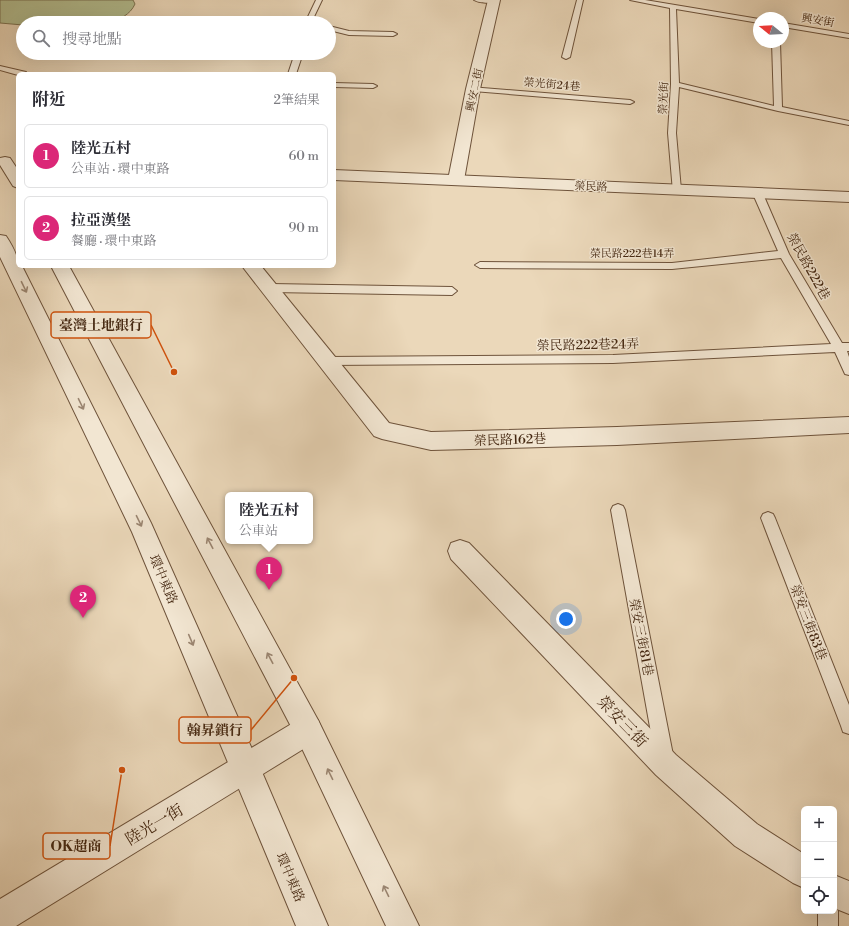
<!DOCTYPE html>
<html lang="zh-TW">
<head>
<meta charset="utf-8">
<style>
  :root { --surface:#fff; --page:#f7f7f7; --text:#2b2b33; --muted:#7c7c81; --line:#e1e1e2; --accent:#db2777 }
  body { margin:0; font-family:"Libre Bodoni","Noto Serif TC",serif; background:var(--page); color:var(--text) }
  .controls { position:absolute; right:12px; bottom:12px; display:grid; overflow:hidden; border-radius:6px; box-shadow:0 4px 16px #0002 }
  .controls button { width:36px; height:36px; display:grid; place-items:center; padding:0; border:0; border-bottom:1px solid var(--line); background:var(--surface); color:var(--text); font:20px sans-serif }
  .compass { position:absolute; left:753px; top:12px; width:36px; height:36px; border-radius:50%; background:var(--surface); box-shadow:0 4px 16px #0002; rotate:288deg }
  .you { position:absolute; left:566px; top:619px; width:14px; height:14px; margin:-10px; border:3px solid #fff; border-radius:50%; background:#1a73e8; box-shadow:0 0 0 6px #1a73e833 }
  .badge { display:grid; place-items:center; width:26px; height:26px; border-radius:50%; background:var(--accent); color:#fff; font-size:13px; font-weight:700 }
  .pin { position:absolute; translate:-50% -33px; filter:drop-shadow(0 1px 2px #0008) }
  .pin::after { content:''; position:absolute; top:21px; width:14px; height:12px; background:inherit; clip-path:polygon(0 0,100% 0,50% 100%) }
  .popup { position:absolute; left:225px; top:492px; width:88px; height:52px; box-sizing:border-box; display:grid; place-content:center; border-radius:6px; background:var(--surface); filter:drop-shadow(0 1px 3px #0005); font-size:13px; white-space:nowrap; color:var(--muted) }
  .popup b { font-size:15px; color:var(--text) }
  .popup::after { content:''; position:absolute; left:50%; top:100%; margin-left:-8px; border:8px solid transparent; border-top-color:var(--surface) }
  .list { margin:0; padding:0; list-style:none }
  h2 { display:flex; justify-content:space-between; align-items:center; height:52px; margin:0; padding:0 16px; font-size:17px }
  h2 small { font-size:13px; font-weight:400; color:var(--muted) }
  .list li { display:grid; grid-template-columns:26px 1fr auto; gap:12px; align-items:center; box-sizing:border-box; height:64px; margin:0 8px 8px; padding:0 8px; border:1px solid var(--line); border-radius:6px }
  .list b { display:block; font-size:15px; white-space:nowrap }
  .list p { margin:0; font-size:13px; white-space:nowrap; color:var(--muted) }
  .list em { font-size:13px; font-style:normal; color:var(--muted) }
  .icon { flex:none; width:22px; height:22px; fill:none; stroke:currentColor; stroke-width:2; stroke-linecap:round; stroke-linejoin:round }
  .map { position:relative; flex:none; width:849px; height:926px; overflow:hidden }
  .search { position:absolute; background:var(--surface); box-shadow:0 4px 16px #0002; left:16px; top:16px; width:320px; height:44px; display:flex; align-items:center; gap:10px; box-sizing:border-box; padding:0 14px; border-radius:22px; color:var(--muted); font-size:15px }
  .panel { position:absolute; background:var(--surface); box-shadow:0 4px 16px #0002; left:16px; top:72px; width:320px; height:196px; border-radius:6px }
  .map>svg:first-child { display:block }
  .green { fill:#b3bf92; stroke:#7c7352 }
  .lines { fill:none; stroke-linecap:round; stroke-linejoin:round }
  .service-casing { stroke:#6e533b; stroke-width:2 }
  .minor-casing { stroke:#6e533b; stroke-width:2 }
  .tertiary-casing { stroke:#6e533b; stroke-width:2 }
  .service { fill:#f2e6d2; fill-rule:evenodd }
  .minor { fill:#f2e6d2; fill-rule:evenodd }
  .tertiary { fill:#f2e6d2; fill-rule:evenodd }
  .oneway { stroke:#9b8672 }
  .labels { text-anchor:middle; stroke-width:3; stroke-linejoin:round; paint-order:stroke }
  .far-street-label { font-size:11px; fill:#442711; stroke:#f2e6d2 }
  .street-label { font-size:13px; fill:#442711; stroke:#f2e6d2 }
  .near-street-label { font-size:16px; fill:#442711; stroke:#f2e6d2 }
  .leader { fill:none; stroke:#cf520d; stroke-width:1.5 }
  .callout-dot { fill:#cf520d; stroke:#f2e6d2; stroke-width:1.5 }
  .callout { fill:#f2e6d2; stroke:#cf520d; stroke-width:1.5 }
  .callout-label { font-size:14px; text-anchor:middle; font-weight:bold; fill:#442711 }
</style>
</head>
<body>
<div class="map">
<svg width="849" height="926" viewBox="0 0 849 926">
  <rect width="100%" height="100%" fill="#ebd8ba"/>
  <filter id="stains"><feTurbulence type="fractalNoise" baseFrequency=".005" numOctaves="4"/><feColorMatrix values="0 0 0 0 .2 0 0 0 0 .09 0 0 0 0 .02 0 0 0 .5 -.17"/></filter>
  <radialGradient id="worn" r=".72"><stop offset=".6" stop-color="#630" stop-opacity="0"/><stop offset="1" stop-color="#630" stop-opacity=".3"/></radialGradient>
  <path class="green" d="M0 0H133L135 4C130 15 120 19 109 23H23V25L0 23Z"/>
  <g class="lines">
    <g class="service-casing">
      <path id="service" d="M316 0H322L311 23H305Z
        M474 0H497V1C492 4 479 3 474 0Z
        M577 0H583L570 57 566 59 562 57Z
        M630 0H645L759 19V23L676 9 679 83 774 106 772 42H780L782 107 849 121V125L778 111 679 87 676 133 681 190 679 192H673L668 133 671 84 670 8Z
        M783 23 849 34V38L783 27Z
        M329 26 349 31 393 32 397 34 393 36 349 35 329 30Z
        M295 53H303L296 74H288Z
        M0 66 26 72 27 74 18 75 0 70Z
        M334 83 373 84 377 86 373 88 334 87Z
        M470 87 630 100 634 102 630 104 473 91H470Z
        M758 191 763 194 789 254 842 343H849V351H847L849 357V375L845 374 835 352 613 363 327 365 323 364 321 361 323 358 327 357 613 355 831 344 781 258 672 269 480 268 475 265 480 262 672 263 778 251 753 194Z
        M271 284 452 287 457 291 452 295 271 292 266 288Z
        M618 504 623 506 625 510 673 755 670 761 664 764 658 761 655 755 611 510 613 506Z
        M768 512 773 514 775 518 849 705V734L843 732 841 726 761 518 763 514Z
        M834 904 838 911V926H818V911H834Z"/>
    </g>
    <g class="minor-casing">
      <path id="minor" d="M488 0H500L480 89 464 180 461 183H451L448 180 466 89Z
        M242 266H261L389 423 431 432 617 427 849 417V433L617 445 431 450 382 439 374 436Z
        M460 540 469 543 676 755 757 824 804 854V888L793 883 735 846 656 775 451 559 448 551 451 543Z
        M308 716 318 720 322 730 318 740 16 926H0V899L298 720Z
        M834 875 849 881V914L834 908Z"/>
    </g>
    <g class="tertiary-casing">
      <path id="tertiary" d="M5 157 10 158 18 170V188L13 186 0 165V158Z
        M334 170 849 192V202L334 180Z
        M0 235 6 236C12 245 18 255 18 266H22L151 523 256 758 328 926H296L132 532 0 257Z
        M51 266H69L318 720 419 926H386L298 740Z"/>
    </g>
    <use href="#service" class="service"/>
    <use href="#minor" class="minor"/>
    <use href="#tertiary" class="tertiary"/>
  </g>
  <defs><path id="oneway-shaft" d="M-6 0H5M1.5-3L5.5 0L1.5 3" fill="none" stroke-width="1.6" stroke-linecap="round" stroke-linejoin="round"/></defs>
  <g class="oneway">
    <use href="#oneway-shaft" transform="translate(24 287) rotate(64)"/>
    <use href="#oneway-shaft" transform="translate(81 404) rotate(64)"/>
    <use href="#oneway-shaft" transform="translate(139 521) rotate(64)"/>
    <use href="#oneway-shaft" transform="translate(210 543) rotate(-118)"/>
    <use href="#oneway-shaft" transform="translate(191 640) rotate(67)"/>
    <use href="#oneway-shaft" transform="translate(270 658) rotate(-118)"/>
    <use href="#oneway-shaft" transform="translate(330 774) rotate(-116)"/>
    <use href="#oneway-shaft" transform="translate(386 891) rotate(-116)"/>
  </g>
  <g class="labels">
    <g class="far-street-label">
      <text transform="translate(818 20) rotate(9)" y="4">興安街</text>
      <text transform="translate(552 84) rotate(5)" y="4">榮光街24巷</text>
      <text transform="translate(474 90) rotate(-78)" y="4">興安二街</text>
      <text transform="translate(663 98) rotate(-87)" y="4">榮光街</text>
      <text transform="translate(591 186) rotate(3)" y="4">榮民路</text>
      <text x="632" y="257">榮民路222巷14弄</text>
    </g>
    <g class="street-label">
      <text transform="translate(809 266) rotate(61)" y="5">榮民路222巷</text>
      <text transform="translate(588 344) rotate(-1)" y="5">榮民路222巷24弄</text>
      <text transform="translate(510 439) rotate(-2)" y="5">榮民路162巷</text>
      <text transform="translate(164 579) rotate(67)" y="5">環中東路</text>
      <text transform="translate(809 622) rotate(69)" y="5">榮安三街83巷</text>
      <text transform="translate(642 637) rotate(79)" y="5">榮安三街81巷</text>
      <text transform="translate(291 877) rotate(67)" y="5">環中東路</text>
    </g>
    <g class="near-street-label">
      <text transform="translate(623 721) rotate(46)" y="6">榮安三街</text>
      <text transform="translate(154 824) rotate(-31)" y="6">陸光一街</text>
    </g>
  </g>
  <path class="leader" d="M174 372L151 325M294 678L251 730M122 770L110 846"/>
  <g class="callout-dot">
    <circle cx="174" cy="372" r="4"/>
    <circle cx="294" cy="678" r="4"/>
    <circle cx="122" cy="770" r="4"/>
  </g>
  <g class="callout">
    <rect x="51" y="312" width="100" height="26" rx="4"/>
    <rect x="179" y="717" width="72" height="26" rx="4"/>
    <rect x="43" y="833" width="67" height="26" rx="4"/>
  </g>
  <g class="callout-label">
    <text x="101" y="330">臺灣土地銀行</text>
    <text x="215" y="735">翰昇鎖行</text>
    <text x="76" y="851">OK超商</text>
  </g>
  <rect width="100%" height="100%" filter="url(#stains)"/>
  <rect width="100%" height="100%" fill="url(#worn)"/>
</svg>
<div class="controls">
<button>+</button>
<button>−</button>
<button><svg class="icon" aria-label="locate" viewBox="0 0 24 24"><circle cx="12" cy="12" r="6"/><path d="M12 2v4M12 18v4M2 12h4M18 12h4"/></svg></button>
</div>
<svg class="compass" viewBox="-18 -18 36 36"><path d="M0-13l5 13h-10z" fill="#e53935"/><path d="M0 13l5-13h-10z" fill="#7c7c81"/></svg>
<div class="you"></div>
<div class="pin badge" style="left:269px;top:590px">1</div>
<div class="popup"><b>陸光五村</b>公車站</div>
<div class="pin badge" style="left:83px;top:618px">2</div>
<div class="search"><svg class="icon" aria-label="search" viewBox="0 0 24 24"><circle cx="10" cy="10" r="6"/><path d="M15 15l6 6"/></svg>搜尋地點</div>
<section class="panel">
<h2>附近<small>2筆結果</small></h2>
<ul class="list">
<li><span class="badge">1</span><div><b>陸光五村</b><p>公車站 · 環中東路</p></div><em>60 m</em></li>
<li><span class="badge">2</span><div><b>拉亞漢堡</b><p>餐廳 · 環中東路</p></div><em>90 m</em></li>
</ul>
</section>
</div>
</body>
</html>
